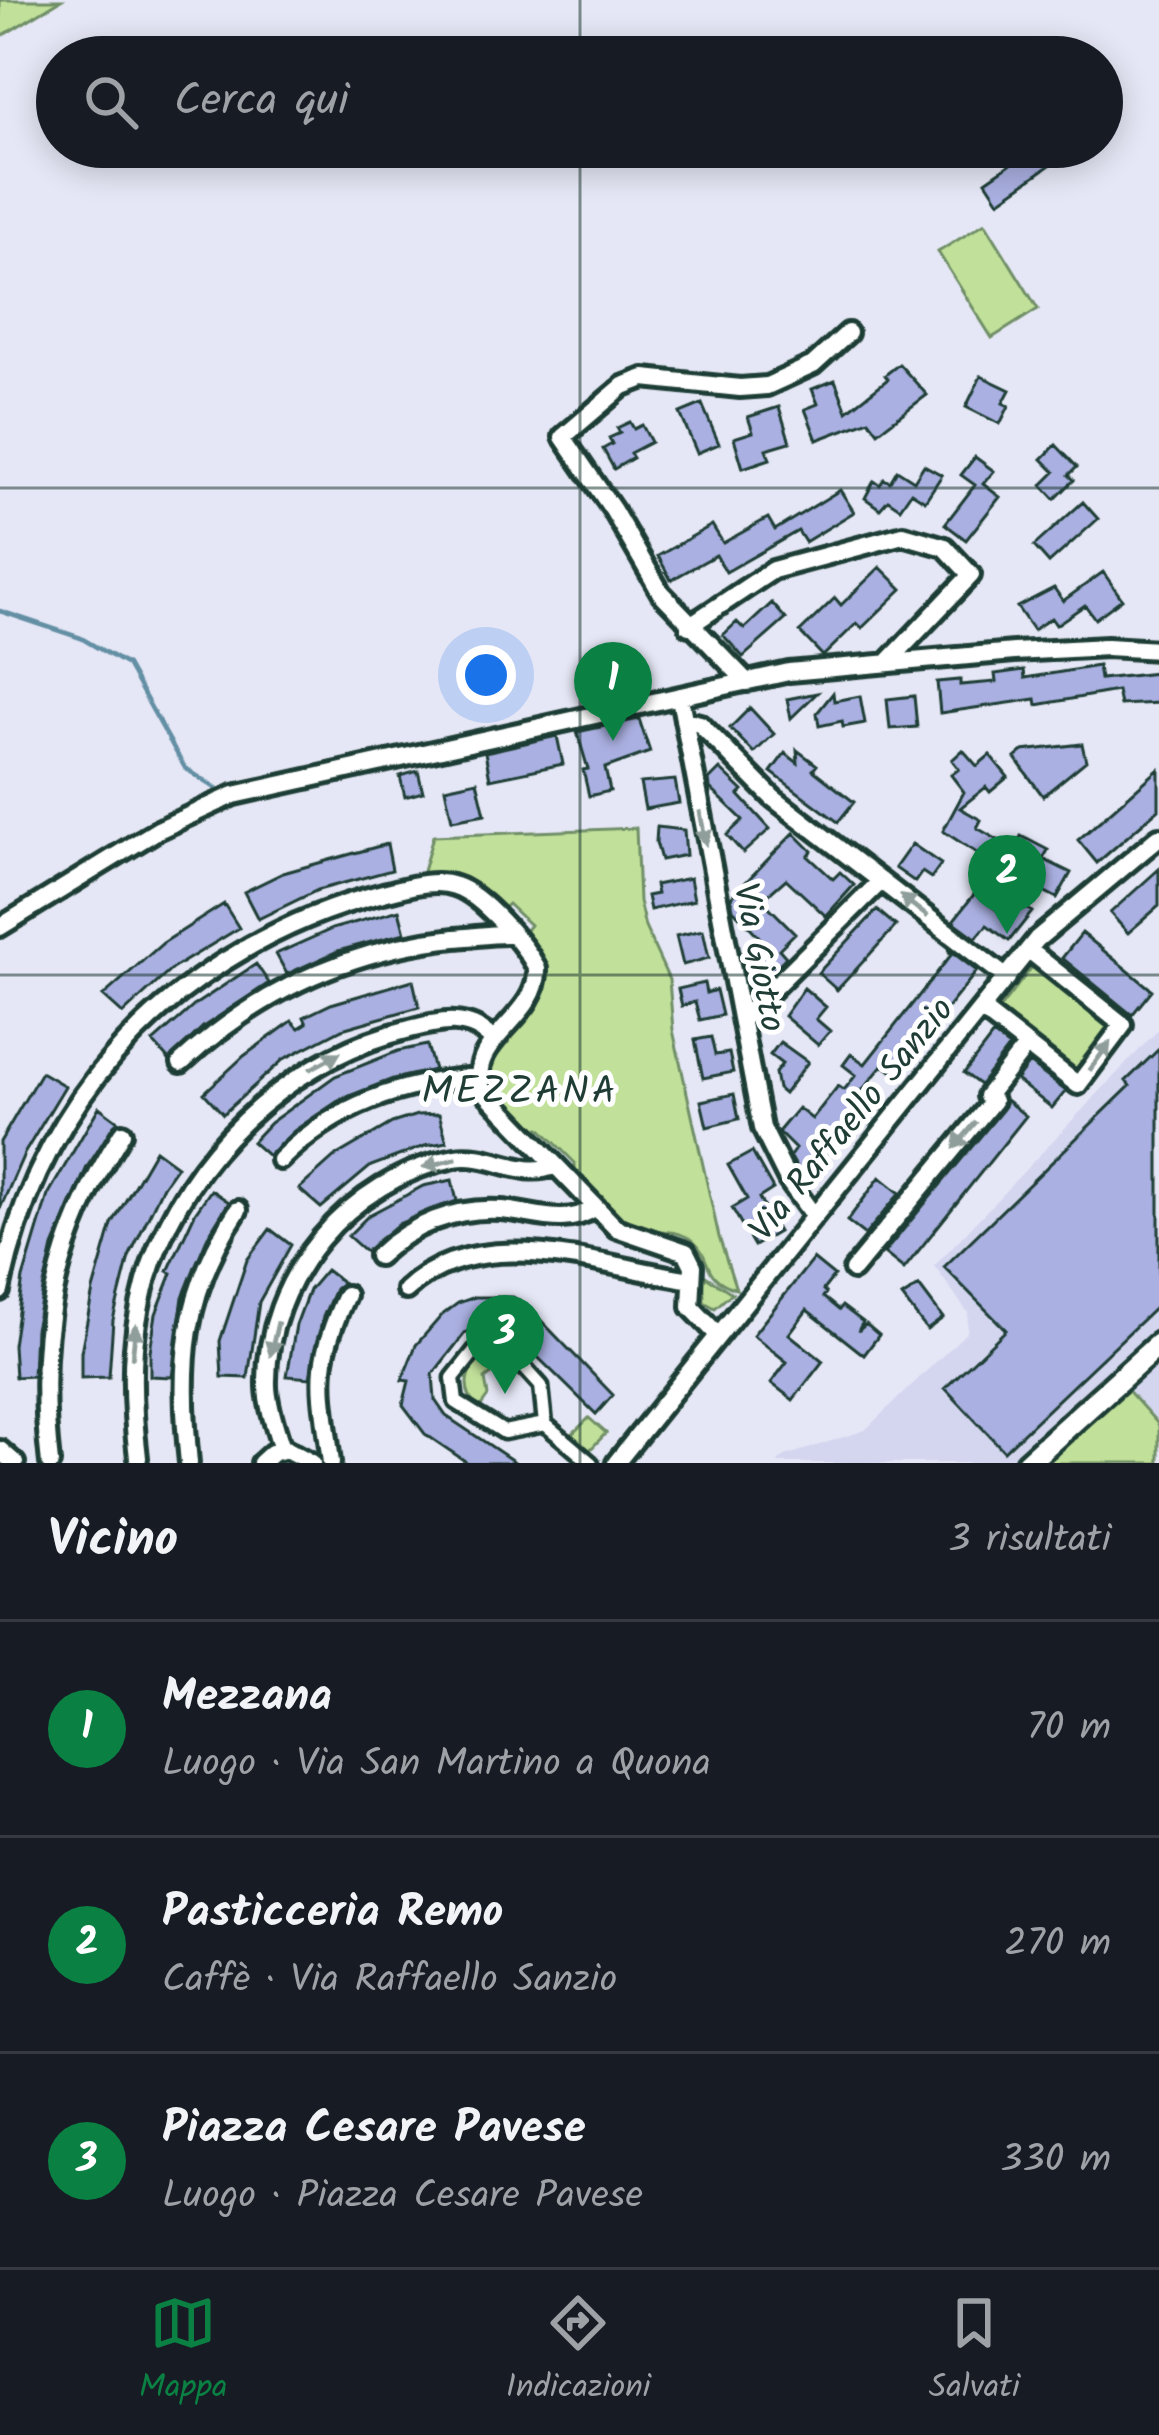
<!DOCTYPE html>
<html lang="it">
<head>
<meta charset="utf-8">
<style>
  :root { --surface:#171b24; --page:#20242c; --text:#f1f3f6; --muted:#9ea1a6; --line:#363941; --accent:#0b8043 }
  body { margin:0; font-family:Kalam,sans-serif; background:var(--page); color:var(--text) }
  .you { position:absolute; left:486px; top:675px; width:42px; height:42px; margin:-30px; border:9px solid #fff; border-radius:50%; background:#1a73e8; box-shadow:0 0 0 18px #1a73e833 }
  .badge { display:grid; place-items:center; width:78px; height:78px; border-radius:50%; background:var(--accent); color:#fff; font-size:39px; font-weight:700 }
  .pin { position:absolute; translate:-50% -99px; filter:drop-shadow(0 3px 6px #0008) }
  .pin::after { content:''; position:absolute; top:63px; width:42px; height:36px; background:inherit; clip-path:polygon(0 0,100% 0,50% 100%) }
  .list { margin:0; padding:0; list-style:none }
  h2 { display:flex; justify-content:space-between; align-items:center; height:156px; margin:0; padding:0 48px; font-size:51px }
  h2 small { font-size:39px; font-weight:400; color:var(--muted) }
  .list li { display:grid; grid-template-columns:78px 1fr auto; gap:36px; align-items:center; box-sizing:border-box; height:216px; padding:0 48px; border-top:3px solid var(--line) }
  .list b { display:block; font-size:45px; white-space:nowrap }
  .list p { margin:0; font-size:39px; white-space:nowrap; color:var(--muted) }
  .list em { font-size:39px; font-style:normal; color:var(--muted) }
  .icon { flex:none; width:66px; height:66px; fill:none; stroke:currentColor; stroke-width:2; stroke-linecap:round; stroke-linejoin:round }
  .map { position:relative; flex:none; width:1159px; height:1463px; overflow:hidden }
  .search { position:absolute; background:var(--surface); box-shadow:0 6px 30px #0003; left:36px; right:36px; top:36px; height:132px; display:flex; align-items:center; gap:30px; box-sizing:border-box; padding:0 42px; border-radius:66px; color:var(--muted); font-size:45px }
  .sheet { height:804px; background:var(--surface) }
  nav { display:flex; justify-content:space-around; align-items:center; box-sizing:border-box; height:168px; border-top:3px solid var(--line); background:var(--surface); font-size:33px; color:var(--muted) }
  nav a { display:grid; justify-items:center; gap:6px }
  nav .on { color:var(--accent) }
  .map>svg:first-child { display:block }
  .built { fill:#d4d6f0 }
  .green { fill:#c1e19a; stroke:#708f67; stroke-width:3 }
  .lines { fill:none; stroke-linecap:round; stroke-linejoin:round }
  .stream { stroke:#648fa4; stroke-width:4.5 }
  .building { fill:#aab0e1; stroke:#1f3d34; stroke-width:3 }
  .pedestrian-casing { stroke:#1f3d34; stroke-width:21 }
  .minor-casing { stroke:#1f3d34; stroke-width:26 }
  .tertiary-casing { stroke:#1f3d34; stroke-width:30 }
  .pedestrian { stroke:#fff; stroke-width:12 }
  .minor { stroke:#fff; stroke-width:16 }
  .tertiary { stroke:#fff; stroke-width:21 }
  .oneway { fill:#8f9e9a }
  .grid { fill:none; stroke:#1f3d34; stroke-width:3; stroke-opacity:0.55 }
  .labels { text-anchor:middle; stroke-width:10; stroke-linejoin:round; paint-order:stroke }
  .street-label { font-size:36px; fill:#1f3d34; stroke:#fff }
  .neighbourhood-label { font-size:39px; letter-spacing:3px; fill:#1f3d34; stroke:#fff }
</style>
</head>
<body>
<div class="map">
<svg width="1159" height="1463" viewBox="0 0 1159 1463">
  <rect width="100%" height="100%" fill="#e6e7f6"/>
  <filter id="ink" filterUnits="userSpaceOnUse"><feTurbulence type="fractalNoise" baseFrequency=".00833" numOctaves="2"/><feDisplacementMap in="SourceGraphic" scale="24" xChannelSelector="R" yChannelSelector="G"/><feConvolveMatrix kernelMatrix="1 2 1 2 8 2 1 2 1" color-interpolation-filters="sRGB"/></filter>
  <g filter="url(#ink)">
    <path class="built" d="M1159 1029V1463H777L785 1456 865 1430 967 1332 968 1313 934 1266Z"/>
    <path class="green" d="M0 0H61L0 37Z
      M985 223 1038 309 992 338 938 252Z
      M636 828 639 901 645 927 669 980 673 1030 719 1237 736 1289C700 1277 713 1259 694 1242 676 1226 650 1235 630 1225 609 1214 591 1189 575 1172V1163L540 1128 529 1131 490 1088V1058C522 1018 576 986 522 935L530 925 508 904 499 912C474 887 458 874 422 875L433 836Z
      M1035 963 1115 1027 1075 1076 996 1013Z
      M704 1275 732 1293 715 1308 704 1302Z
      M489 1356 515 1363 505 1376 494 1372 485 1379 488 1396 478 1410C461 1389 463 1367 489 1356Z
      M1124 1386 1159 1425V1463H1038Z
      M589 1418 606 1433 588 1452 570 1436Z"/>
    <g class="lines">
      <path class="stream" d="M0 611 81 638 127 665 185 768 223 793"/>
    </g>
    <path class="building" d="M1035 147H1046L1056 161 999 201 986 181Z
      M899 364 927 395 878 432 869 420 817 440 805 409 818 404 812 389 835 380 847 411 888 379 885 375Z
      M981 376 1010 390 1003 403 1009 406 1000 424 966 407Z
      M702 404 719 444 697 453 680 413Z
      M779 407 790 442 766 449 770 459 743 468 734 438 753 432 748 417Z
      M630 422 634 429 642 425 651 442 630 453 633 458 614 469 603 449 612 444 609 438 620 433 617 428Z
      M1056 445 1077 467 1069 475 1074 480 1055 499 1042 485 1055 472 1042 459Z
      M975 457 994 471 983 484 1000 497 966 540 945 524 975 485 961 475Z
      M924 465 942 475 925 501 911 492 900 508 888 500 880 509 865 498 874 481 880 485 884 479 890 482 897 470 914 481Z
      M840 490 854 512 805 542 798 531 726 572 716 555 671 580 658 556 712 525 723 543 768 518 775 530Z
      M1083 502 1098 519 1049 563 1034 546Z
      M880 567 902 589 862 628 857 623 823 656 800 632 835 598 841 605Z
      M1103 572 1122 599 1095 619 1085 605 1056 625 1051 618 1033 630 1017 607 1054 588 1063 601Z
      M772 603 786 619 743 657 723 635 737 622 744 629Z
      M1098 666 1100 679 1157 673 1159 703 1120 705 1117 691 1037 705 1036 699 940 713 937 682 960 680V685L996 682 995 674 1024 670 1025 678Z
      M817 693 791 718 787 699Z
      M833 693 834 701 860 696 865 723 843 727 842 721 819 726 817 713Z
      M914 696 917 727 890 729 887 699Z
      M750 708 774 734 754 753 730 728Z
      M639 719 650 752 605 768 610 791 589 796 583 770 588 769 577 732Z
      M557 736 563 764 490 779 485 752Z
      M1082 744 1086 761 1043 796 1015 758 1023 751Z
      M797 750 817 765 813 770 854 802 838 822 771 772 785 753 798 763Z
      M963 750 977 766 990 755 1008 777 990 792 986 787 960 808 981 820 977 828 1014 849 1021 836 1048 850 1043 859 1071 873 1057 898 1032 885 1037 875 997 853 992 863 943 831 964 792 951 775 959 769 952 760Z
      M720 769 743 791 739 795 770 829 743 853 727 835 743 820 710 788 709 780Z
      M1159 769V809L1097 863 1078 840Z
      M418 771 423 792 405 797 400 776Z
      M675 780 679 803 645 809 640 783Z
      M477 781 485 814 452 820 445 788Z
      M657 827 684 830 686 855 661 860 656 842Z
      M794 833 812 851 808 856 833 879 840 872 854 885 826 916 786 879 762 900 795 933 779 949 786 957 761 982 743 962 763 941 733 909 731 897Z
      M387 844 392 870 318 890 258 919 244 892 283 873Z
      M912 844 941 864 931 878 922 872 915 882 895 868Z
      M1159 869V906L1128 933 1110 913Z
      M690 878 694 900 650 910 647 896 657 894 655 885Z
      M975 893 998 911 1010 895 1032 912 1009 941 987 925 976 938 953 921Z
      M224 904 239 928 172 969 123 1014 103 996 163 943Z
      M399 910 405 933 338 951 287 974 276 954 332 929Z
      M877 910 896 926 837 990 818 973Z
      M703 930 709 958 683 965 676 936Z
      M1082 933 1152 990 1132 1015 1062 958Z
      M948 949 977 971 895 1074 883 1065 858 1095 868 1103 805 1182 790 1156 795 1149 778 1132 798 1108 812 1119 838 1086 844 1090 856 1075 843 1065 851 1054 865 1064 951 955Z
      M256 964 269 983 203 1027 169 1060 153 1042 196 1004Z
      M413 980 419 1007 342 1029 284 1059 223 1114 204 1093 244 1056 292 1021 299 1028 307 1023 304 1017 331 1004Z
      M704 983 706 993 716 990 722 1015 700 1020 695 1002 682 1006 678 989Z
      M804 988 826 1007 816 1019 830 1031 818 1045 784 1016Z
      M993 1035 1009 1047 980 1085 964 1073Z
      M711 1037 715 1055 729 1053 733 1072 703 1078 695 1040Z
      M780 1042 808 1062 784 1094 778 1089 775 1073 782 1064 770 1055Z
      M427 1045 434 1070 393 1079 341 1099 294 1131 268 1156 252 1142 270 1123 335 1076 398 1051Z
      M1159 1049V1304L1004 1451 945 1388 1006 1330 944 1267 1130 1086 1126 1081Z
      M1029 1063 1066 1091 1052 1108 1016 1080Z
      M41 1072 65 1086 24 1154 0 1209V1142Z
      M734 1094 739 1119 707 1127 701 1101Z
      M1006 1100 1026 1116 904 1269 884 1253 1003 1109Z
      M99 1107 118 1121 87 1167 53 1247 35 1329 33 1376 15 1377 13 1345 23 1278 48 1195Z
      M439 1114 447 1142 425 1146 371 1166 321 1208 299 1189 337 1155 392 1123 417 1115Z
      M155 1150 177 1166 163 1186 129 1257 113 1320 109 1377 81 1378V1352L93 1290 112 1224Z
      M752 1152 773 1189 759 1198 778 1232 754 1246 732 1208 747 1199 728 1165Z
      M880 1177 900 1193 865 1235 847 1221Z
      M452 1180 457 1201 398 1224 366 1252 348 1236 369 1215 401 1198 423 1186Z
      M211 1190 229 1202 208 1236 183 1297 172 1377 150 1376V1351L156 1314 172 1273 168 1271 195 1213Z
      M270 1229 291 1245 259 1302 248 1378 222 1377 220 1341 247 1260Z
      M813 1259 834 1276 823 1290 826 1293 823 1297 839 1310 842 1306 863 1322 858 1331 866 1324 879 1335 864 1355 807 1310 789 1334 823 1361 793 1400 771 1383 787 1362 753 1335Z
      M326 1270 343 1283 335 1289 323 1317 310 1378 287 1376 296 1325 309 1290Z
      M919 1286 943 1318 927 1330 902 1297Z
      M475 1297H513L527 1306 613 1395 596 1414 506 1326 479 1325 465 1333 433 1374 435 1400 446 1416 516 1463H468L425 1434 403 1405 409 1381 402 1380 416 1345 442 1315 458 1303Z"/>
    <g class="lines">
      <g class="pedestrian-casing">
        <path id="pedestrian" d="M545 1424 504 1432 456 1402 453 1378 477 1348 502 1343 541 1386 545 1424 591 1463"/>
      </g>
      <g class="minor-casing">
        <path id="minor" d="M689 626 773 570 903 535 945 547 971 575 889 661
          M747 682 661 593 613 510 563 437 623 386 644 378 740 388 767 386 813 365 848 333
          M680 698 762 1128 788 1180 813 1215
          M684 720 700 724 773 798 1007 978
          M0 927 158 830 234 795 789 672 1014 652 1107 647 1159 650
          M981 1009 1078 1085 1123 1025 1029 950
          M742 1019 881 881
          M181 1063C259 991 349 949 455 938 474 937 492 933 511 934
          M280 1160C335 1105 402 1082 479 1077
          M378 1256C411 1225 455 1207 501 1210 532 1212 566 1228 594 1208
          M853 1270 993 1101 987 1096 1027 1045
          M406 1290C480 1220 603 1267 692 1280
          M0 1291C16 1213 48 1139 97 1076 168 985 271 922 383 893 405 888 433 878 455 886 481 894 526 945 537 969 539 1019 465 1040 482 1089L616 1228 686 1252 693 1266 691 1307 717 1334
          M282 1449C276 1429 268 1408 267 1387 264 1278 350 1178 455 1158 489 1152 522 1179 553 1166
          M0 1450 15 1463
          M138 1458C129 1382 129 1313 160 1242 204 1138 301 1055 410 1029 442 1021 469 1014 494 1041
          M50 1463C35 1335 53 1241 122 1133
          M189 1463C179 1366 182 1294 238 1210
          M261 1463 272 1453 286 1449 312 1463
          M331 1463C322 1386 312 1370 346 1295
          M616 1463 1037 939 1159 837"/>
      </g>
      <g class="tertiary-casing">
        <path id="tertiary" d="M1027 1463 1159 1344"/>
      </g>
      <use href="#pedestrian" class="pedestrian"/>
      <use href="#minor" class="minor"/>
      <use href="#tertiary" class="tertiary"/>
    </g>
    <defs><path id="oneway-solid" d="M-6-.8H1V-3.2L6.5 0L1 3.2V.8H-6Z" transform="scale(3)"/></defs>
    <g class="oneway">
      <use href="#oneway-solid" transform="translate(703 828) rotate(80)"/>
      <use href="#oneway-solid" transform="translate(914 906) rotate(-142)"/>
      <use href="#oneway-solid" transform="translate(1100 1056) rotate(-54)"/>
      <use href="#oneway-solid" transform="translate(325 1061) rotate(-29)"/>
      <use href="#oneway-solid" transform="translate(965 1135) rotate(130)"/>
      <use href="#oneway-solid" transform="translate(440 1163) rotate(166)"/>
      <use href="#oneway-solid" transform="translate(274 1339) rotate(103)"/>
      <use href="#oneway-solid" transform="translate(134 1341) rotate(-84)"/>
    </g>
  </g>
  <path class="grid" d="M580 0V57M580 147V1463M0 488H1159M0 975H1159"/>
  <g class="labels">
    <g class="street-label">
      <text transform="translate(761 957) rotate(79)" y="13">Via Giotto</text>
      <text transform="translate(850 1118) rotate(-51)" y="13">Via Raffaello Sanzio</text>
    </g>
    <g class="neighbourhood-label">
      <text x="520" y="1103">MEZZANA</text>
    </g>
  </g>
</svg>
<div class="you"></div>
<div class="pin badge" style="left:613px;top:741px">1</div>
<div class="pin badge" style="left:1007px;top:934px">2</div>
<div class="pin badge" style="left:505px;top:1394px">3</div>
<div class="search"><svg class="icon" aria-label="search" viewBox="0 0 24 24"><circle cx="10" cy="10" r="6"/><path d="M15 15l6 6"/></svg>Cerca qui</div>
</div>
<section class="sheet">
<h2>Vicino<small>3 risultati</small></h2>
<ul class="list">
<li><span class="badge">1</span><div><b>Mezzana</b><p>Luogo · Via San Martino a Quona</p></div><em>70 m</em></li>
<li><span class="badge">2</span><div><b>Pasticceria Remo</b><p>Caffè · Via Raffaello Sanzio</p></div><em>270 m</em></li>
<li><span class="badge">3</span><div><b>Piazza Cesare Pavese</b><p>Luogo · Piazza Cesare Pavese</p></div><em>330 m</em></li>
</ul>
</section>
<nav>
<a class="on"><svg class="icon" aria-label="map" viewBox="0 0 24 24"><path d="M3 6l6-2 6 2 6-2v14l-6 2-6-2-6 2zM9 4v14M15 6v14"/></svg>Mappa</a>
<a><svg class="icon" aria-label="directions" viewBox="0 0 24 24"><path d="M12 3l9 9-9 9-9-9zM9 14v-3h6M13 9l2 2-2 2"/></svg>Indicazioni</a>
<a><svg class="icon" aria-label="saved" viewBox="0 0 24 24"><path d="M7 4h10v16l-5-4-5 4z"/></svg>Salvati</a>
</nav>
</body>
</html>
